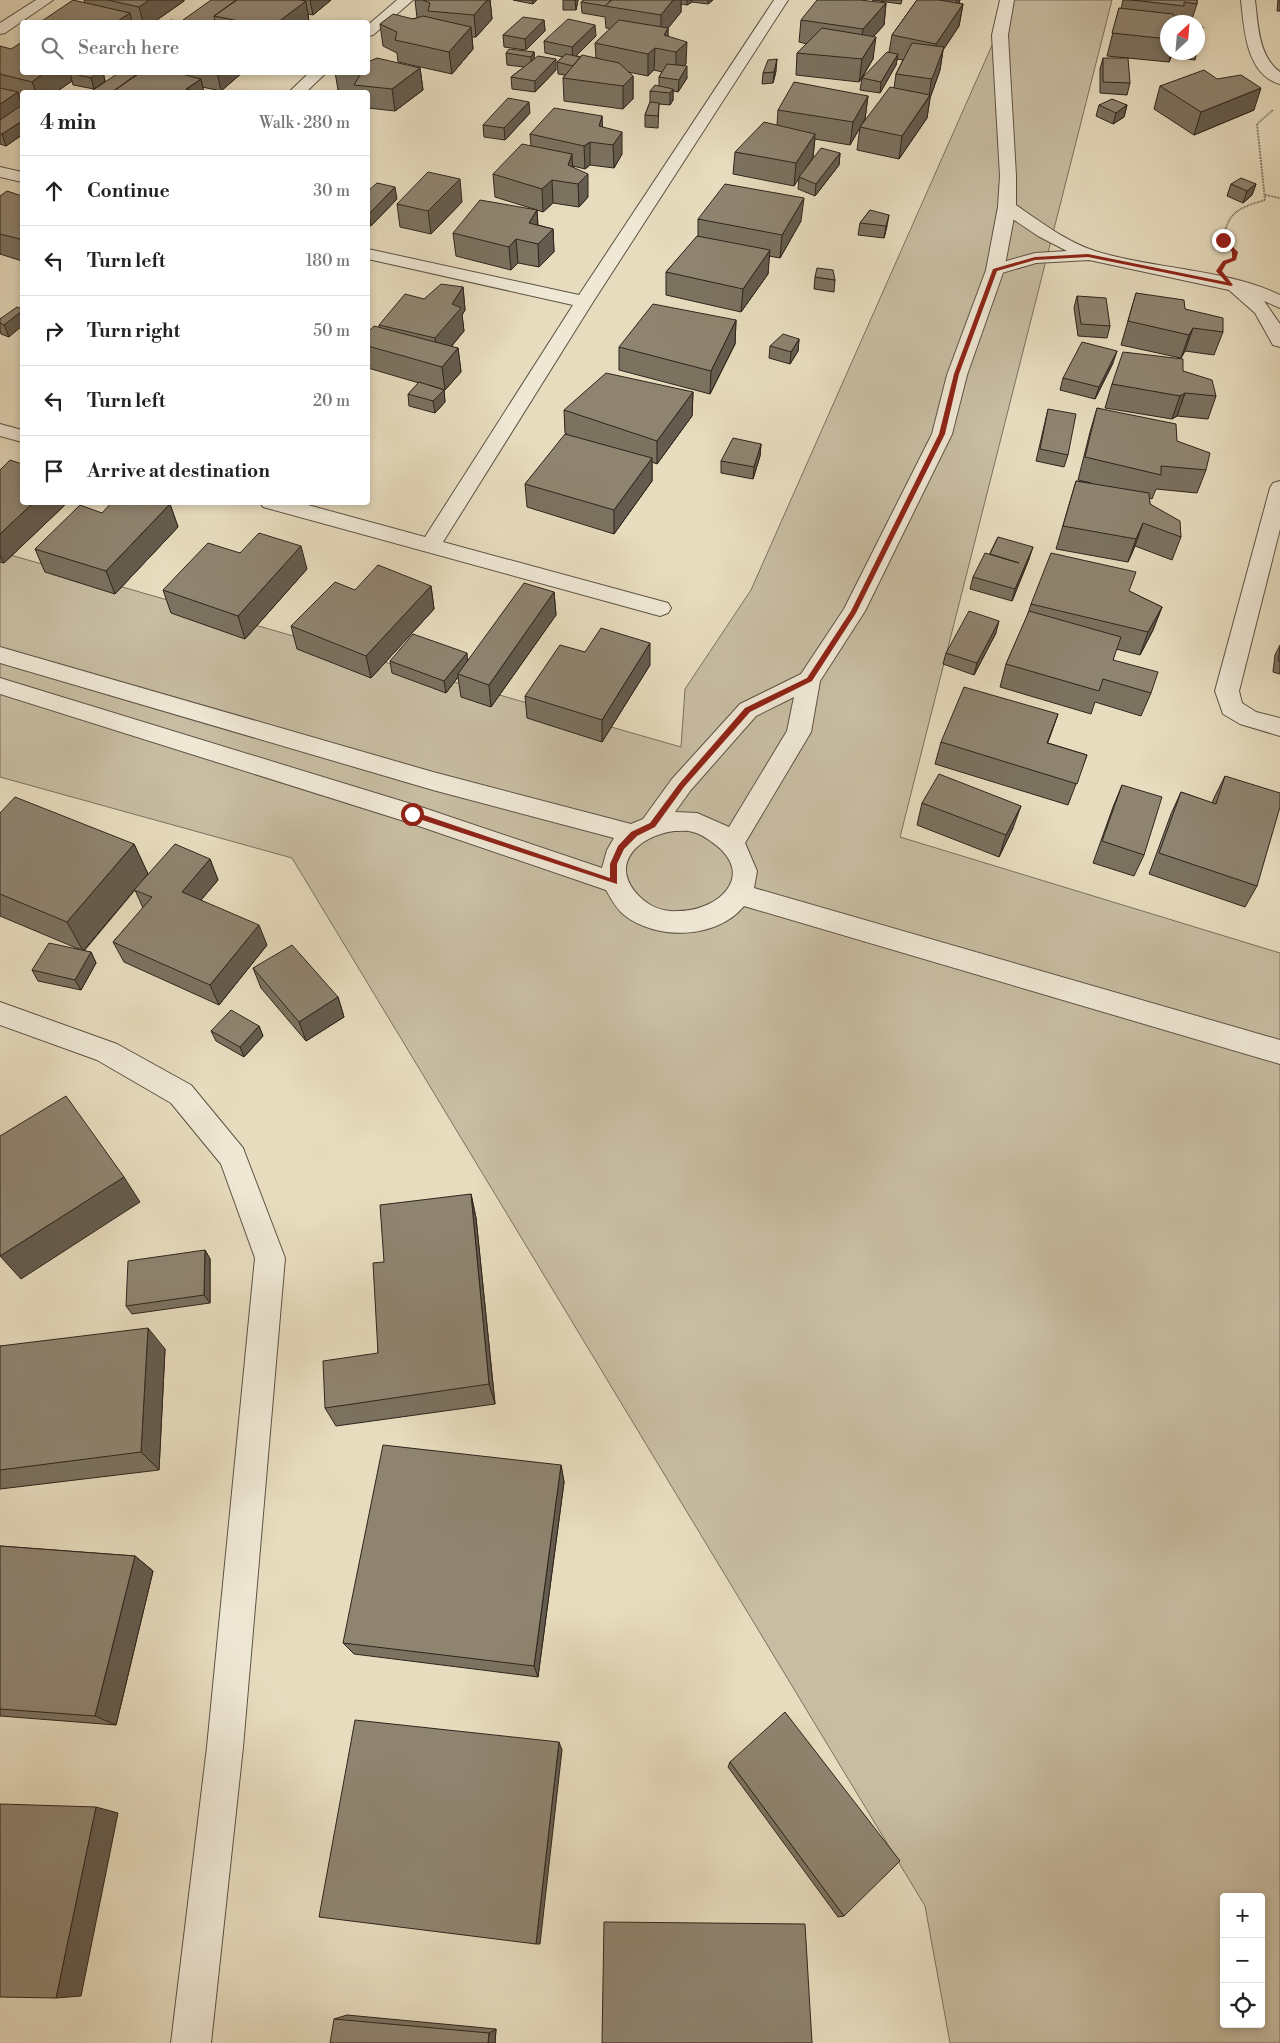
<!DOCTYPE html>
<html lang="en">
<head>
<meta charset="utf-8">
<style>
  :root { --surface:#fff; --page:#f6f6f6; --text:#222; --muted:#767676; --line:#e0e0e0 }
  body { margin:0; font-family:"Libre Bodoni",serif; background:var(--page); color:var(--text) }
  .controls { position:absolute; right:15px; bottom:15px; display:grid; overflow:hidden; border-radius:5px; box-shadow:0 2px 8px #0003 }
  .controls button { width:45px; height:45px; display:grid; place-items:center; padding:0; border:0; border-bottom:1px solid var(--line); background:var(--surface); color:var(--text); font:25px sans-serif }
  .compass { position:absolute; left:1160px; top:15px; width:45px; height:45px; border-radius:50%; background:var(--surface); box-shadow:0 2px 8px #0003; rotate:26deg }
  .stop { position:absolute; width:15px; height:15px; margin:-11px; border:4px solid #8f2418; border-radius:50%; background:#fff }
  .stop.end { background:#8f2418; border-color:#fff; box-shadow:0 1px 5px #0008 }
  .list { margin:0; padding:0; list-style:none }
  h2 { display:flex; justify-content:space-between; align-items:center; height:65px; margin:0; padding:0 20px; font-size:21px }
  h2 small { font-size:16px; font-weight:400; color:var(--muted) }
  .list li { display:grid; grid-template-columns:32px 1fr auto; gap:15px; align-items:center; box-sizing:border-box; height:70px; padding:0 20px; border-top:1px solid var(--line) }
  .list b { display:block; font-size:19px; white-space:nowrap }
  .list em { font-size:16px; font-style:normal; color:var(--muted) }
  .icon { flex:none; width:28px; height:28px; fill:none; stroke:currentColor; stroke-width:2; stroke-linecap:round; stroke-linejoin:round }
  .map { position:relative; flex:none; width:1280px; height:2043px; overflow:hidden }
  .search { position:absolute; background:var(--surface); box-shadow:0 2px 8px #0003; left:20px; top:20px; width:350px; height:55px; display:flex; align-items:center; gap:12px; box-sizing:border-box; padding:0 18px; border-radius:5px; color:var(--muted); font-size:19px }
  .panel { position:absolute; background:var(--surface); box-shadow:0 2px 8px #0003; left:20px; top:90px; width:350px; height:415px; border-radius:5px }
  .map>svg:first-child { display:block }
  .green { fill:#c8bda2; stroke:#7c705f; fill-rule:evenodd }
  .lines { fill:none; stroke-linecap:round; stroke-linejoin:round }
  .minor-casing { stroke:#5d5244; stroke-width:2 }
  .tertiary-casing { stroke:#5d5244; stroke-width:2 }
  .path { stroke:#2f241c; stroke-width:2; stroke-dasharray:0.5 1; stroke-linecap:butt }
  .minor { fill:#efe8d5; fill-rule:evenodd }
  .tertiary { fill:#efe8d5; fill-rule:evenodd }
  .wall { fill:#7b7260; stroke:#2f241c }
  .shaded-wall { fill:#645c4e; stroke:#2f241c }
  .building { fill:#8f8470; stroke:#2f241c }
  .route { fill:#8f2418 }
</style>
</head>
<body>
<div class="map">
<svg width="1280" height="2043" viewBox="0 0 1280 2043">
  <rect width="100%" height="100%" fill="#e7dcbe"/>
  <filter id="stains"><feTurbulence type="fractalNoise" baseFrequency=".004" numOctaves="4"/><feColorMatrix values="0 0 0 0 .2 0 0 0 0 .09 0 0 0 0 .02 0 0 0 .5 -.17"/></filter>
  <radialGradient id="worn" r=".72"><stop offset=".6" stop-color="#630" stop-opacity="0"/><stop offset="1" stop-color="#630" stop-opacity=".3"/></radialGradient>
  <path class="green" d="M1012 0H1112L900 837 1280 953V2043H950L925 1906 292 858 0 777V552L681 747 685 689 751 590ZM1224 1897H1261V2024H1224Z"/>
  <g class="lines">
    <g class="minor-casing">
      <path id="minor" d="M36 0H53L5 33 0 34V23Z
        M397 0H413L373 35 368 36V25Z
        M774 0H788L593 302 443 542 668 603 671 608 668 613 660 616 263 507 260 502H297L425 537 573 305 368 259V249L579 295Z
        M1241 0H1255C1258 24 1258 56 1280 72V84C1246 75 1244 28 1241 0Z
        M310 72H327L306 92H289Z
        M0 167 22 172V182L0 177Z
        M1007 202 1013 203C1038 220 1066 242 1095 251 1152 269 1227 269 1280 295V308L1264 301 1280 324V347L1273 345 1255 313 1229 290 1089 260 1036 263 995 275 989 274 986 270 989 266 1035 253 1067 251 1038 236 1001 211 998 207 1001 203Z
        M0 424 22 430V442L0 436Z
        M1280 481V529L1239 691 1242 703 1256 712 1280 718V736L1240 724 1223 714 1215 691 1270 488 1273 483Z
        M0 1002 117 1044 191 1085 243 1148 285 1258 243 1747 211 2043H171L207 1747 255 1258 221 1164 171 1103 97 1060 0 1025Z"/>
    </g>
    <g class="tertiary-casing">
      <path id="tertiary" d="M1000 0H1014L1008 35 1016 176V207L1004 270 967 375 952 434 865 611 820 681 811 732 745 843 757 871 754 888 1280 1040V1064L744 906C717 939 657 941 624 915 616 908 611 899 606 890L404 821 0 694V678L421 807 602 868 607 850 614 838 433 790 0 663V647L433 772 631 824 643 819 672 779 740 704 801 674 844 609 932 434 947 375 986 270 998 207 1000 176 992 35ZM794 697 787 731 729 827 697 813 675 812 690 791 756 716ZM674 831C680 831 687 830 693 832 702 834 709 840 716 845 756 877 717 911 678 911 664 912 650 907 640 897 607 865 638 836 674 831Z"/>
    </g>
    <path class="path" d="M1265 195 1280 198
      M1231 248 1223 240C1228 211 1239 208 1265 200L1257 124 1273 110"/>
    <use href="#minor" class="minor"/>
    <use href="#tertiary" class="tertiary"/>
  </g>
  <path class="wall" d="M84 0H184V1L154 22H43L42 21 85 3Z
    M237 0H331L313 15 308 14 309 22H184L183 20Z
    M415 0H490L492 19 476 37H472L473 49 452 74 398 62 397 53 383 46 380 24 417 18Z
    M513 0H537L533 4Z
    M563 0H578L576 10H563Z
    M584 0H713L708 4 692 2 687 5 681 4V12L668 28V37L686 64 684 66 687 78 678 92 673 91V100L670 105 659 104 658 128 645 127V115L650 102V91L659 86V77L662 72 654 70 648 76 628 72 633 76V99L623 109 564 101 563 78 565 75 558 74 557 62 563 57 545 53 544 41 596 36 576 56 596 58 595 43 610 29 606 28 605 17 582 13 581 2Z
    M872 0H902L901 4Z
    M917 0H960L959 3 963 4 959 26 943 50 940 70 930 98 927 118 899 159 857 150 860 127 894 88 896 74 903 60 897 59 896 65 880 93 860 90 862 78 859 82 796 75 797 53 807 44 799 42 801 20 886 3 884 25 873 37V59L862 78 889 52 892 35Z
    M1123 0H1197V4L1191 22H1168V52H1197L1195 60 1171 57 1169 62 1107 56 1119 8 1121 9Z
    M1278 0H1280V11H1277Z
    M544 20 545 31 526 50 504 47 503 35Z
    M1198 26 1202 37 1198 51Z
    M0 46 22 72H103L105 81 94 89 73 85 72 81 56 92H22V100L20 99 22 105V135L6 146 0 144Z
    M534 52V59L556 70 535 92 512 89 511 77 524 67 507 65 506 53Z
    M1103 58 1130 83 1127 95 1100 93V69Z
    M420 68 423 90 395 111 368 108V92H347L338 90 335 72H368Z
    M776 71 773 83 762 84 763 73Z
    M140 72H243L221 91 202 87 204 92H90L137 75Z
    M1160 86 1254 110 1194 135 1154 109Z
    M868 96 865 119 850 145 815 139 813 157 804 171 840 153 839 165 815 196 798 189 799 178 794 186 733 174 735 152 777 125 778 110Z
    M1099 105H1127L1124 117 1113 124 1096 116Z
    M530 113 505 140 484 137 483 125Z
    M602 116V126L622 154 614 168 590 165 585 169 573 166 588 197 579 207 553 203 543 212 537 210 538 225 553 229 554 252 539 267 518 263 511 270 456 256 453 233 537 210 495 197 493 174 531 146 530 134Z
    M1231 184H1256L1252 195 1243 203 1227 196Z
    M368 191 397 199 371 226 368 225Z
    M0 196H22V261L0 254Z
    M462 202 431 234 400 227 397 204Z
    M870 210 887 226 884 238 858 235 860 223Z
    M698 219 801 221 780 258 769 256 768 274 741 312 666 295V272L698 236Z
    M815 277 835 280 834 292 814 289Z
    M463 287 465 310 462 315 464 331 451 347 458 348 461 372 445 390 428 385 444 390 445 402 435 413 409 406 408 394 419 383 368 368V332L379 327V325L424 299Z
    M1136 293 1185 309 1223 332 1214 355 1185 351 1181 358 1121 345Z
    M1077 296 1110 326 1107 338 1078 336 1074 308Z
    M22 309 9 337 1 334 0 331V319Z
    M736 320 735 344 710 394 619 370V347Z
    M799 339 798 351 790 364 769 358 770 346Z
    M1113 363 1095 399 1060 390 1063 378Z
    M1183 371 1216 396 1208 419 1177 416 1172 419 1105 408 1112 384Z
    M693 392 692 416 657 464 652 462V481L614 534 527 507 525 484 567 434 565 433 564 410Z
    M1097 408 1177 441 1206 470 1197 493 1156 489 1152 499 1149 498 1150 504 1181 537 1172 560 1135 546 1128 562 1056 549 1076 481 1091 483 1078 480 1090 432Z
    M1048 409 1068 455 1064 467 1036 461Z
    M761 444 760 456 753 479 721 473V461Z
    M0 470 22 502H68L4 563 0 562Z
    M170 504 178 527 115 594 45 572 35 549 102 513Z
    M998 537 1029 559 1012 601 970 589 973 577 989 555Z
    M240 553 307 569 245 639 171 613 163 590Z
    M431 586 434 609 371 678 297 649 291 626 355 590Z
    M1129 591 1162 607 1153 630 1140 655 1116 649 1113 660 1151 693 1141 716 1095 702 1091 714 1000 687 1006 664 1027 617 1031 604Z
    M554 592 556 615 491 707 461 697 458 677 446 693 392 673 390 661 468 660Z
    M996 633 974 675 943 664 946 653Z
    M1280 645V674L1273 672 1275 655Z
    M585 652 650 665 602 742 527 718 525 696Z
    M941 742 1048 743 1087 755 1068 805 935 764Z
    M1225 776 1257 886 1245 907 1149 874 1171 814 1181 792 1212 803 1214 798Z
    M1122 785 1144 855 1134 876 1093 863 1113 807Z
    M922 803 1013 828 999 857 917 825Z
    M0 813 134 844 148 874 210 859 218 880 201 900 267 945 219 1005 124 962 113 942 143 908 135 890 84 951 91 952 96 963 81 990 38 981 32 970 81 950 0 916Z
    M253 968 338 997 344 1017 306 1041 261 988Z
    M259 1026 263 1036 244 1057 216 1041 211 1031Z
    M471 1194 476 1218 495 1404 336 1426 325 1408 378 1353 384 1262Z
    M205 1250 210 1259V1303L132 1314 126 1306Z
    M0 1346 165 1349 159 1470 0 1489Z
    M561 1465 564 1482 538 1677 354 1654 343 1643Z
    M0 1546 135 1556 153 1571 116 1725 0 1716Z
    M730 1762 844 1916 838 1917 728 1767Z
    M347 2015 496 2029 495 2043 334 2019Z"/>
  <path class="shaded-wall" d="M149 0H184V1L154 22H143L139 7Z
    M310 0H331L313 15Z
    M487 0H490L492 19 476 37 474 15Z
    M532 0H537L533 4Z
    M575 0H578L576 10Z
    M673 0H681V12L661 37V15Z
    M687 0H692V2L687 5Z
    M708 0H713L708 4Z
    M957 0H960L954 15Z
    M306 1 309 22H278Z
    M886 3 884 25 860 51 863 29Z
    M963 4 959 26 943 50 940 70 930 98 927 118 899 159 902 136 929 97 936 44Z
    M130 13 132 22H116Z
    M544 20 545 31 526 50 525 39Z
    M595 25 596 36 573 59 572 47Z
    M471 27 473 49 452 74 449 52Z
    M668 28V50L664 35Z
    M876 37 873 59 859 82 862 59Z
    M687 42 686 64 676 74V52Z
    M655 48 654 70 648 76V54Z
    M534 52 535 64 531 68V57Z
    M1171 52H1173L1169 62Z
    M898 54 896 65 880 93 881 82Z
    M556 59V70L535 92V81Z
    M777 59 776 71 773 83 774 72Z
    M687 66V78L678 92 679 80Z
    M420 68 423 90 395 111 392 89Z
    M45 72H82L70 73 72 81 56 92H36L32 82Z
    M97 72H103L105 81 94 89 91 78Z
    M217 72H243L221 91Z
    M633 76V99L623 109V86Z
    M201 79 204 92H187L186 89Z
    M1261 88 1254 110 1194 135 1201 112Z
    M673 89V100L670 105V93Z
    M18 92 22 106 0 132V104Z
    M868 96 865 119 850 145 853 122Z
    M529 102 530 113 505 140 504 128Z
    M1127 105 1124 117 1113 124 1116 113Z
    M602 116 603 138 599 126Z
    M22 121V135L6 146 2 134Z
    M622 132V154L614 168 613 145Z
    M815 134 813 157 794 186 796 163Z
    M590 142V165L585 169 584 146Z
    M840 153 839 165 815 196 816 184Z
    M572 154 573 177 568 165Z
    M588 174V197L579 207 578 184Z
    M460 179 462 202 431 234 428 211Z
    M552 180 553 203 543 212 542 189Z
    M1256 184 1252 195 1243 203 1247 191Z
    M395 187 397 199 371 226 369 214Z
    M804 198 801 221 780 258 782 235Z
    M537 210 538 233 529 223Z
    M889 215 887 226 884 238 886 226Z
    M553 229 554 252 539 267 538 244Z
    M22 238V246L20 239Z
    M516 239 518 263 511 270 509 247Z
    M770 250 768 274 741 312 743 289Z
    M463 287 465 310 462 315 464 331 438 362 435 338 452 304Z
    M22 311V326L9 337 4 325Z
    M736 320 735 344 710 394 711 371Z
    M1193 328 1185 351 1181 358 1189 335Z
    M799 339 798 351 790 364 791 352Z
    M458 348 461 372 445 390 442 367Z
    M1117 351 1113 363 1095 399 1099 387Z
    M444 390 445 402 435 413 433 401Z
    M693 392 692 416 657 464V441Z
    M1185 393 1177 416 1172 419 1180 396Z
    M761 444 760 456 753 479 754 467Z
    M652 458V481L614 534V510Z
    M34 502H68L4 563 0 555V534Z
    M170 504 178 527 115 594 106 571Z
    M1143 523 1135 546 1128 562 1136 539Z
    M301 546 307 569 245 639 238 616Z
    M1033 547 1029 559 1012 601 1015 589Z
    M431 586 434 609 371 678 366 656Z
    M554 592 556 615 491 707 489 685Z
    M1162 607 1153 630 1140 655 1148 632Z
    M999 621 996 633 974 675 977 663Z
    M650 643V665L602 742V720Z
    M467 653 468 665 458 674V677L446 693 444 681Z
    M1058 714 1050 737 1039 765 1047 743Z
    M1021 806 1013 828 999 857 1006 835Z
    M134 844 148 874 83 951 67 922Z
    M210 859 218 880 191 912 182 892Z
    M259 925 267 945 219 1005 210 985Z
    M91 952 96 963 81 990 75 980Z
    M338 997 344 1017 306 1041 299 1022Z
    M259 1026 263 1036 244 1057 240 1047Z
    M124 1177 140 1202 21 1279 0 1256Z
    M471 1194 476 1218 495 1404 489 1384Z
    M205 1250 210 1259V1303L204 1295Z
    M148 1328 165 1349 159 1470 141 1452Z
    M561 1465 564 1482 538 1677 534 1666Z
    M135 1556 153 1571 116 1725 95 1716Z
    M559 1742 562 1750 540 1944H536Z
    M96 1807 118 1813 81 1996 56 1998Z
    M496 2029 495 2043H488L489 2033Z"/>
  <path class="building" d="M73 0 130 13 116 22H49L42 21Z
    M108 0H149L139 7Z
    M211 0H236L214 16 215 21 213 22H193L183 20Z
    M237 0H300L306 1 278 22H244L214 16Z
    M423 0H487L474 15 428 11 430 3Z
    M584 0H611L605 6 581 2Z
    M612 0H673L661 15 605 6Z
    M817 0H860L886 3 863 29 801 20Z
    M917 0H939L963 4 936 44 892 35Z
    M1132 0H1197V4L1184 2V6Z
    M1119 8 1173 14 1179 22H1168V39L1112 33Z
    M393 14 413 19 423 16 471 27 449 52 395 40 397 32 380 24Z
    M523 17 544 20 525 39 503 35Z
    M568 19 595 25 572 47 544 41Z
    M171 20 181 22H167Z
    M619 20 668 28 664 35 687 42 676 52 655 48 648 54 595 43Z
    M1198 26 1203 27 1202 37H1198Z
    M822 28 876 37 862 59 797 53Z
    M22 42V72H45L32 82 0 74V46L11 49Z
    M912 43 944 47 932 79 896 74Z
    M509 49 534 52 531 57 506 53Z
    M887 52 898 54 881 82 862 78Z
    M566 54 580 57 573 66 557 62Z
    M582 55 619 63 633 76 623 86 563 78Z
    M538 56 556 59 535 81 511 77Z
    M377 58 420 68 392 89 354 85 360 75 352 72H368V61H370Z
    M1103 58H1128L1130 83 1103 82Z
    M777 59 774 72 763 73 768 60Z
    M667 64 687 66 679 80 659 77Z
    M1204 70 1217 79 1241 75 1261 88 1201 112 1160 86Z
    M71 72H97L91 78 70 73Z
    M120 72H127L137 75 112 92H90Z
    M140 72H174L201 79 186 89 193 91 191 92H112Z
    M794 82 868 96 853 122 778 110Z
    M655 85 673 89 670 93 650 91Z
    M890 87 930 95 902 136 860 127Z
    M0 88 18 92 0 104Z
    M508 98 529 102 504 128 483 125Z
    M1112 99 1127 105 1116 113 1099 105Z
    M650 102 659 103 658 116 645 115Z
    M22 105V121L2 134 0 133V120Z
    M554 108 602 116 599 126 622 132 613 145 590 142 584 146 530 134Z
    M764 122 815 134 796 163 735 152Z
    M522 144 572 154 568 165 588 174 578 184 552 180 542 189 493 174Z
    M821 148 840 153 816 184 799 177Z
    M428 172 460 179 428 211 397 204Z
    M1241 178 1256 184 1247 191 1231 184Z
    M377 183 395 187 369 214 368 213V191Z
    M725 184 804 198 782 235 698 219Z
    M7 191 22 196V238L20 239 0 234V196Z
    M480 200 537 210 529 223 553 229 538 244 516 239 509 247 453 233Z
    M870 210 889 215 886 226 860 223Z
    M697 236 770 250 743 289 666 272Z
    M817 268 833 270 835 280 815 277Z
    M441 284 463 287 452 304 461 308 435 338 379 325 405 294 424 299Z
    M1136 293 1184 300 1185 309 1223 318V332L1193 328 1189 335 1128 321Z
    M1077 296 1106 298 1110 326 1081 324Z
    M653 304 736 320 711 371 619 347Z
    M17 307 22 309V311L4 325 0 323V319Z
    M374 326 458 348 442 367 368 346V332Z
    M783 334 799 339 791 352 770 346Z
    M1082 342 1117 351 1099 387 1063 378Z
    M1123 352 1183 359V371L1212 380 1216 396 1185 393 1180 396 1112 384Z
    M606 373 693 392 657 441 564 410Z
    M419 382 444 390 433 401 408 394Z
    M1097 408 1176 424 1177 441 1210 453 1206 470 1161 466V475L1085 457Z
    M1048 409 1076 414 1068 455 1040 449Z
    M565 434 652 458 614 510 525 484Z
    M733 438 761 444 754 467 721 461Z
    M10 460 22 464V502H34L0 534V470Z
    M1076 481 1149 493 1150 504 1180 521 1181 537 1143 523 1136 539 1063 526Z
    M112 502H165L170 504 106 571 35 549 80 505 102 513Z
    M259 533 301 546 238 616 163 590 208 543 240 553Z
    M998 537 1033 547 1015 589 973 577 985 553 1019 563 990 554Z
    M1051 553 1136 572 1129 591 1162 607 1148 632 1031 604Z
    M378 565 431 586 366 656 291 626 335 582 355 590Z
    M524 583 554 592 489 685 458 674Z
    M969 611 999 621 977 663 946 653Z
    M1029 611 1121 637 1113 660 1158 672 1151 693 1103 679 1099 691 1006 664Z
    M601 628 650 643 602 720 525 696 560 645 585 652Z
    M413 634 467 653 444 681 390 661Z
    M1280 648V661H1278Z
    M964 687 1058 714 1047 743 1087 755 1077 784 941 742Z
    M939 774 1021 806 1006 835 922 803Z
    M1225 776 1280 793V807L1257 886 1159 853 1181 792 1216 804Z
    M1122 785 1162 797 1144 855 1102 841Z
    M15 797 134 844 67 922 0 894V813Z
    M175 844 210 859 182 892 259 925 210 985 113 942 152 897 134 890Z
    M49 943 91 952 75 980 32 970Z
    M292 945 338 997 299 1022 253 968Z
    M231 1010 259 1026 240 1047 211 1031Z
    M66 1096 124 1177 0 1256V1136Z
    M471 1194 489 1384 325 1408 323 1361 378 1353 373 1263 384 1262 380 1205Z
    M205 1250 204 1295 126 1306 128 1261Z
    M148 1328 141 1452 0 1470V1346Z
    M383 1445 561 1465 534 1666 343 1643Z
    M0 1546 135 1556 95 1716 0 1709Z
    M785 1712 900 1861 844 1916 730 1762Z
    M355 1720 559 1742 536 1944 319 1917Z
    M0 1804 96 1807 56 1998 0 1997Z
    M604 1922 805 1924 812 2043H602Z
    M334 2019 489 2033 488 2043H330Z"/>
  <path class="route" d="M1222 239H1225L1238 252 1236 260 1226 264 1222 271 1233 285 1231 286 1088 257 1035 260 997 271 959 374 945 434 856 613 812 681 750 712 684 787 655 827 637 836 624 849 617 864V884L410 816V812L412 811 610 878V864L618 846 631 832 650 823 679 784 745 708 807 678 851 611 939 434 954 374 993 269 1035 257 1088 254 1226 282 1216 271 1223 261 1232 258V252Z"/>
  <rect width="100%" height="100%" filter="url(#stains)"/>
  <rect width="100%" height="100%" fill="url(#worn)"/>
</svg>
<div class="controls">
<button>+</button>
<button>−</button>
<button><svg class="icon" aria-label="locate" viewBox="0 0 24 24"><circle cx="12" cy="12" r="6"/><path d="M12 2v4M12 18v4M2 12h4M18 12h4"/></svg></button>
</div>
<svg class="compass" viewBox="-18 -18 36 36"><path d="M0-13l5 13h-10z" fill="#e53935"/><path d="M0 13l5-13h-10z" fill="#767676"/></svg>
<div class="stop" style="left:412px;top:814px"></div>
<div class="stop end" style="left:1223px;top:240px"></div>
<div class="search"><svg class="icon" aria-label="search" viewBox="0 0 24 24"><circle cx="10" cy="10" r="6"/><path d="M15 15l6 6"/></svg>Search here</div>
<section class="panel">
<h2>4 min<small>Walk · 280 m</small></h2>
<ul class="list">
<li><svg class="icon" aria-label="ahead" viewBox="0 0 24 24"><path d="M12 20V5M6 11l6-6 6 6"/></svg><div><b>Continue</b></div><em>30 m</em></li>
<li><svg class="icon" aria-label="left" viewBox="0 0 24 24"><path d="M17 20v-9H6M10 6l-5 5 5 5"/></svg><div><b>Turn left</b></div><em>180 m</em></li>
<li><svg class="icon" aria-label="right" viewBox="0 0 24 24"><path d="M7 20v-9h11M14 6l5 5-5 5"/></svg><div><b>Turn right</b></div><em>50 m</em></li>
<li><svg class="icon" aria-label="left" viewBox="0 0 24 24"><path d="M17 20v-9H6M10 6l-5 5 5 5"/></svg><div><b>Turn left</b></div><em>20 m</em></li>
<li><svg class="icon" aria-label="arrive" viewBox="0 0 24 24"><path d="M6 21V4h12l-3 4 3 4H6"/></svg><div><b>Arrive at destination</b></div></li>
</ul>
</section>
</div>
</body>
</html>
